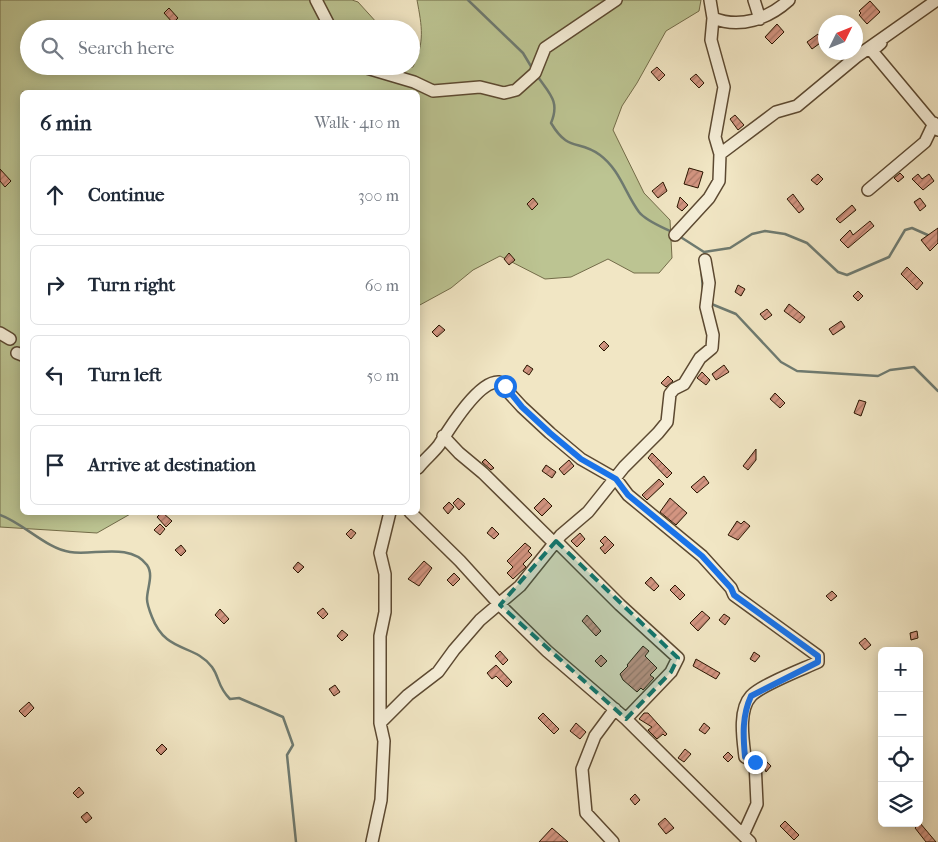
<!DOCTYPE html>
<html lang="en">
<head>
<meta charset="utf-8">
<style>
  :root { --surface:#fff; --page:#f2f2f3; --text:#1f2937; --muted:#747a83; --line:#e0e1e3 }
  body { margin:0; font-family:"IM FELL French Canon",serif; background:var(--page); color:var(--text) }
  .controls { position:absolute; right:15px; bottom:15px; display:grid; overflow:hidden; border-radius:8px; box-shadow:0 2px 12px #0003 }
  .controls button { width:45px; height:45px; display:grid; place-items:center; padding:0; border:0; border-bottom:1px solid var(--line); background:var(--surface); color:var(--text); font:25px sans-serif }
  .compass { position:absolute; left:818px; top:15px; width:45px; height:45px; border-radius:50%; background:var(--surface); box-shadow:0 2px 12px #0003; rotate:47deg }
  .stop { position:absolute; width:15px; height:15px; margin:-11px; border:4px solid #1a73e8; border-radius:50%; background:#fff }
  .stop.end { background:#1a73e8; border-color:#fff; box-shadow:0 1px 5px #0008 }
  .list { margin:0; padding:0; list-style:none }
  h2 { display:flex; justify-content:space-between; align-items:center; height:65px; margin:0; padding:0 20px; font-size:21px }
  h2 small { font-size:16px; font-weight:400; color:var(--muted) }
  .list li { display:grid; grid-template-columns:32px 1fr auto; gap:15px; align-items:center; box-sizing:border-box; height:80px; margin:0 10px 10px; padding:0 10px; border:1px solid var(--line); border-radius:8px }
  .list b { display:block; font-size:19px; white-space:nowrap }
  .list em { font-size:16px; font-style:normal; color:var(--muted) }
  .icon { flex:none; width:28px; height:28px; fill:none; stroke:currentColor; stroke-width:2; stroke-linecap:round; stroke-linejoin:round }
  .map { position:relative; flex:none; width:938px; height:842px; overflow:hidden }
  .search { position:absolute; background:var(--surface); box-shadow:0 2px 12px #0003; left:20px; top:20px; width:400px; height:55px; display:flex; align-items:center; gap:12px; box-sizing:border-box; padding:0 18px; border-radius:28px; color:var(--muted); font-size:19px }
  .panel { position:absolute; background:var(--surface); box-shadow:0 2px 12px #0003; left:20px; top:90px; width:400px; height:425px; border-radius:8px }
  .map>svg:first-child { display:block }
  .green { fill:#bcc492; stroke:#736c49 }
  .lines { fill:none; stroke-linecap:round; stroke-linejoin:round }
  .stream { stroke:#6e7a70; stroke-width:2.5 }
  .building { fill:url(#building-hatch); stroke:#2a1500 }
  .minor-casing { stroke:#5c4931; stroke-width:14 }
  .minor { stroke:#f6efd9; stroke-width:11 }
  .route { stroke:#1a73e8; stroke-width:6 }
  .marked { fill:#0f766e; fill-opacity:0.2; stroke:#0f766e; stroke-width:4; stroke-dasharray:10 6; stroke-linejoin:round }
</style>
</head>
<body>
<div class="map">
<svg width="938" height="842" viewBox="0 0 938 842">
  <defs>
    <pattern id="building-hatch" width="6" height="6" patternUnits="userSpaceOnUse" patternTransform="scale(1.25)"><rect width="6" height="6" fill="#d39581"/><path d="M-1 1l2-2M0 6l6-6M5 7l2-2" fill="none" stroke="#ab7867"/></pattern>
  </defs>
  <rect width="100%" height="100%" fill="#f1e6c4"/>
  <filter id="stains"><feTurbulence type="fractalNoise" baseFrequency=".004" numOctaves="4"/><feColorMatrix values="0 0 0 0 .2 0 0 0 0 .09 0 0 0 0 .02 0 0 0 .5 -.17"/></filter>
  <radialGradient id="worn" r=".72"><stop offset=".6" stop-color="#630" stop-opacity="0"/><stop offset="1" stop-color="#630" stop-opacity=".3"/></radialGradient>
  <path class="green" d="M0 0H352L358 2 378 24V29H29V66H394L400 69 413 67C425 42 422 27 417 0H701L699 11 666 31 637 83 622 106 613 130 644 193 670 220 672 258 659 273H634L608 259 571 277 545 279 500 256 473 270 451 288 418 306V92H22V512L132 513 97 533 0 527Z"/>
  <g class="lines">
    <path class="stream" d="M468 0 523 53 532 68
      M538 77C550 94 560 102 551 123 569 153 578 139 600 155 620 170 625 193 639 212 646 221 662 227 672 232
      M679 236 704 252 730 248 752 234 765 231 785 234 807 243 838 272 847 275 889 257 905 230 912 228 930 236
      M701 265 703 291
      M709 303 736 314 781 362 797 371 878 376 890 370 914 367 938 391
      M0 515C23 523 47 549 70 552 93 556 130 542 147 565 154 575 147 588 147 599 147 604 150 612 152 617 166 654 194 643 212 667 220 678 217 686 230 699L239 698 283 717 293 745 287 755 296 842"/>
  </g>
  <path class="building" d="M870 1 880 12 867 24 859 15 861 13 859 11Z
    M169 8 178 18 173 23 164 13Z
    M777 24 784 32 772 44 765 37Z
    M818 34 823 41 812 49 807 42Z
    M657 67 665 75 659 81 651 72Z
    M696 74 704 83 699 88 690 79Z
    M735 115 744 125 738 130 730 119Z
    M689 168 703 172 698 188 684 184Z
    M0 169 11 181 5 187 0 181Z
    M900 173 904 177 898 182 894 178Z
    M818 174 823 179 817 185 811 180Z
    M918 174 922 179 929 174 934 181 923 190 912 179Z
    M663 182 667 191 658 198 652 191Z
    M793 194 804 209 799 213 787 199Z
    M680 197 688 205 682 211 677 207Z
    M533 198 538 204 532 210 527 204Z
    M920 198 926 206 920 211 914 202Z
    M852 205 856 210 840 223 836 219Z
    M870 221 874 226 848 248 840 240 850 230 853 235Z
    M938 228V243L930 251 921 240Z
    M509 253 515 260 509 265 504 259Z
    M907 267 923 283 917 290 901 274Z
    M738 285 745 289 741 296 735 292Z
    M858 291 863 296 858 301 853 296Z
    M789 304 805 317 800 323 784 311Z
    M767 309 772 315 765 320 760 314Z
    M841 321 845 327 833 335 829 329Z
    M439 325 445 330 437 337 432 332Z
    M604 341 609 346 604 351 599 346Z
    M527 365 533 369 529 375 523 371Z
    M724 365 729 372 716 380 712 374Z
    M702 372 710 380 706 385 697 378Z
    M668 376 673 381 666 387 661 383Z
    M775 393 785 403 780 408 770 399Z
    M859 400 866 402 861 416 854 413Z
    M756 449V460L748 470 743 466Z
    M652 453 672 473 667 478 648 458Z
    M485 459 494 468 491 470 482 462Z
    M569 460 574 466 564 475 559 469Z
    M546 465 556 472 552 478 542 471Z
    M704 476 709 483 697 493 691 487Z
    M659 479 664 484 647 500 642 495Z
    M458 498 465 504 459 510 453 503Z
    M544 498 552 506 542 516 534 508Z
    M670 498 687 513 676 525 660 512Z
    M449 502 454 507 448 514 443 508Z
    M162 512 172 521 166 527 157 517Z
    M737 521 741 524 744 521 750 526 738 540 728 535Z
    M160 524 165 529 160 535 154 530Z
    M492 527 499 534 494 539 487 533Z
    M351 529 356 533 351 539 346 534Z
    M580 533 585 539 577 547 571 541Z
    M605 536 614 545 605 554 600 548 604 545 600 541Z
    M525 543 531 548 528 551 532 555 523 564 526 567 513 579 507 573 513 567 507 561Z
    M181 545 186 551 181 556 175 550Z
    M424 561 432 568 419 586 408 579Z
    M298 562 304 567 298 573 293 568Z
    M454 573 460 579 453 586 447 580Z
    M651 577 659 586 654 591 645 583Z
    M675 585 685 595 680 600 670 590Z
    M832 591 837 596 831 601 826 596Z
    M323 608 328 614 323 619 317 613Z
    M220 609 229 619 224 624 215 615Z
    M702 611 710 618 698 631 690 623Z
    M724 614 730 618 725 625 719 620Z
    M587 615 601 631 596 636 582 621Z
    M342 630 348 635 342 641 337 636Z
    M917 631 918 638 911 640 910 633Z
    M865 638 871 645 865 650 859 643Z
    M643 646 649 651 645 656 657 668 650 675 654 678 643 690 641 688 637 692 623 680 620 674 628 666 627 665Z
    M500 651 508 660 503 665 495 656Z
    M754 652 760 656 755 662 750 659Z
    M601 655 607 661 601 667 595 661Z
    M696 659 720 673 716 679 693 666Z
    M496 665 512 682 507 687 496 676 492 679 487 673Z
    M335 685 340 692 334 696 329 689Z
    M29 702 34 708 25 717 19 711Z
    M543 713 559 729 554 734 538 718Z
    M644 713H648L667 734 665 736 663 734 657 739 648 730 652 727 639 719Z
    M576 723 586 732 580 739 570 731Z
    M704 723 710 728 705 734 699 730Z
    M162 744 167 749 161 755 156 750Z
    M685 749 691 754 684 762 678 758Z
    M728 752 733 757 728 762 723 757Z
    M766 761 771 766 766 772 763 764Z
    M79 787 84 793 78 798 73 793Z
    M635 794 640 800 635 805 630 799Z
    M87 812 92 818 86 823 81 817Z
    M665 818 674 828 666 834 658 824Z
    M785 821 799 835 794 840 780 826Z
    M920 823 936 842H926L915 828Z
    M552 828 568 842H539Z"/>
  <g class="lines">
    <g class="minor-casing">
      <path id="minor" d="M316 0 331 29
        M754 0 760 19
        M713 18C740 29 768 19 789 0
        M881 43 872 51 938 130
        M360 66 414 82 433 91 480 87 504 93 516 90 535 73 545 48 616 0
        M720 154 776 112 797 106 856 57 937 0
        M868 190 925 142 934 123
        M675 235 709 198 719 181 720 154 715 137 724 87 711 40 713 18 710 0
        M0 333 10 339
        M17 353 22 355
        M443 436 459 453 483 473 554 543
        M418 468C424 460 433 453 439 445 449 429 479 380 499 382L522 407 550 433 581 459 616 479 628 495 702 556 731 588 734 595 818 656V662C803 669 761 685 751 696 738 710 743 740 745 757L755 762 757 804 743 835
        M410 512 460 561 500 605 547 651 626 719 750 842
        M556 541 620 605 678 658 671 672 626 719
        M380 723 408 695 438 672 454 650 480 620 520 586 561 535 588 512 624 467 658 433 667 422 670 394 674 389 684 384 700 358 712 348 713 335 706 307 709 283 705 260
        M372 842 381 800 384 741 380 723V636L385 612V574L380 553 390 512
        M613 842 586 813 582 769 595 736 615 709"/>
    </g>
    <use href="#minor" class="minor"/>
  </g>
  <g class="lines">
    <path class="route" d="M505 386 522 407 550 433 581 459 616 479 628 495 702 556 731 588 734 595 818 656V662L751 696C742 716 743 735 745 757L755 762"/>
  </g>
  <path class="marked" d="M556 541 678 658 671 672 626 719 500 605Z"/>
  <rect width="100%" height="100%" filter="url(#stains)"/>
  <rect width="100%" height="100%" fill="url(#worn)"/>
</svg>
<div class="controls">
<button>+</button>
<button>−</button>
<button><svg class="icon" aria-label="locate" viewBox="0 0 24 24"><circle cx="12" cy="12" r="6"/><path d="M12 2v4M12 18v4M2 12h4M18 12h4"/></svg></button>
<button><svg class="icon" aria-label="layers" viewBox="0 0 24 24"><path d="M12 4l9 5-9 5-9-5zM3 14l9 5 9-5"/></svg></button>
</div>
<svg class="compass" viewBox="-18 -18 36 36"><path d="M0-13l5 13h-10z" fill="#e53935"/><path d="M0 13l5-13h-10z" fill="#747a83"/></svg>
<div class="stop" style="left:505px;top:386px"></div>
<div class="stop end" style="left:755px;top:762px"></div>
<div class="search"><svg class="icon" aria-label="search" viewBox="0 0 24 24"><circle cx="10" cy="10" r="6"/><path d="M15 15l6 6"/></svg>Search here</div>
<section class="panel">
<h2>6 min<small>Walk · 410 m</small></h2>
<ul class="list">
<li><svg class="icon" aria-label="ahead" viewBox="0 0 24 24"><path d="M12 20V5M6 11l6-6 6 6"/></svg><div><b>Continue</b></div><em>300 m</em></li>
<li><svg class="icon" aria-label="right" viewBox="0 0 24 24"><path d="M7 20v-9h11M14 6l5 5-5 5"/></svg><div><b>Turn right</b></div><em>60 m</em></li>
<li><svg class="icon" aria-label="left" viewBox="0 0 24 24"><path d="M17 20v-9H6M10 6l-5 5 5 5"/></svg><div><b>Turn left</b></div><em>50 m</em></li>
<li><svg class="icon" aria-label="arrive" viewBox="0 0 24 24"><path d="M6 21V4h12l-3 4 3 4H6"/></svg><div><b>Arrive at destination</b></div></li>
</ul>
</section>
</div>
</body>
</html>
